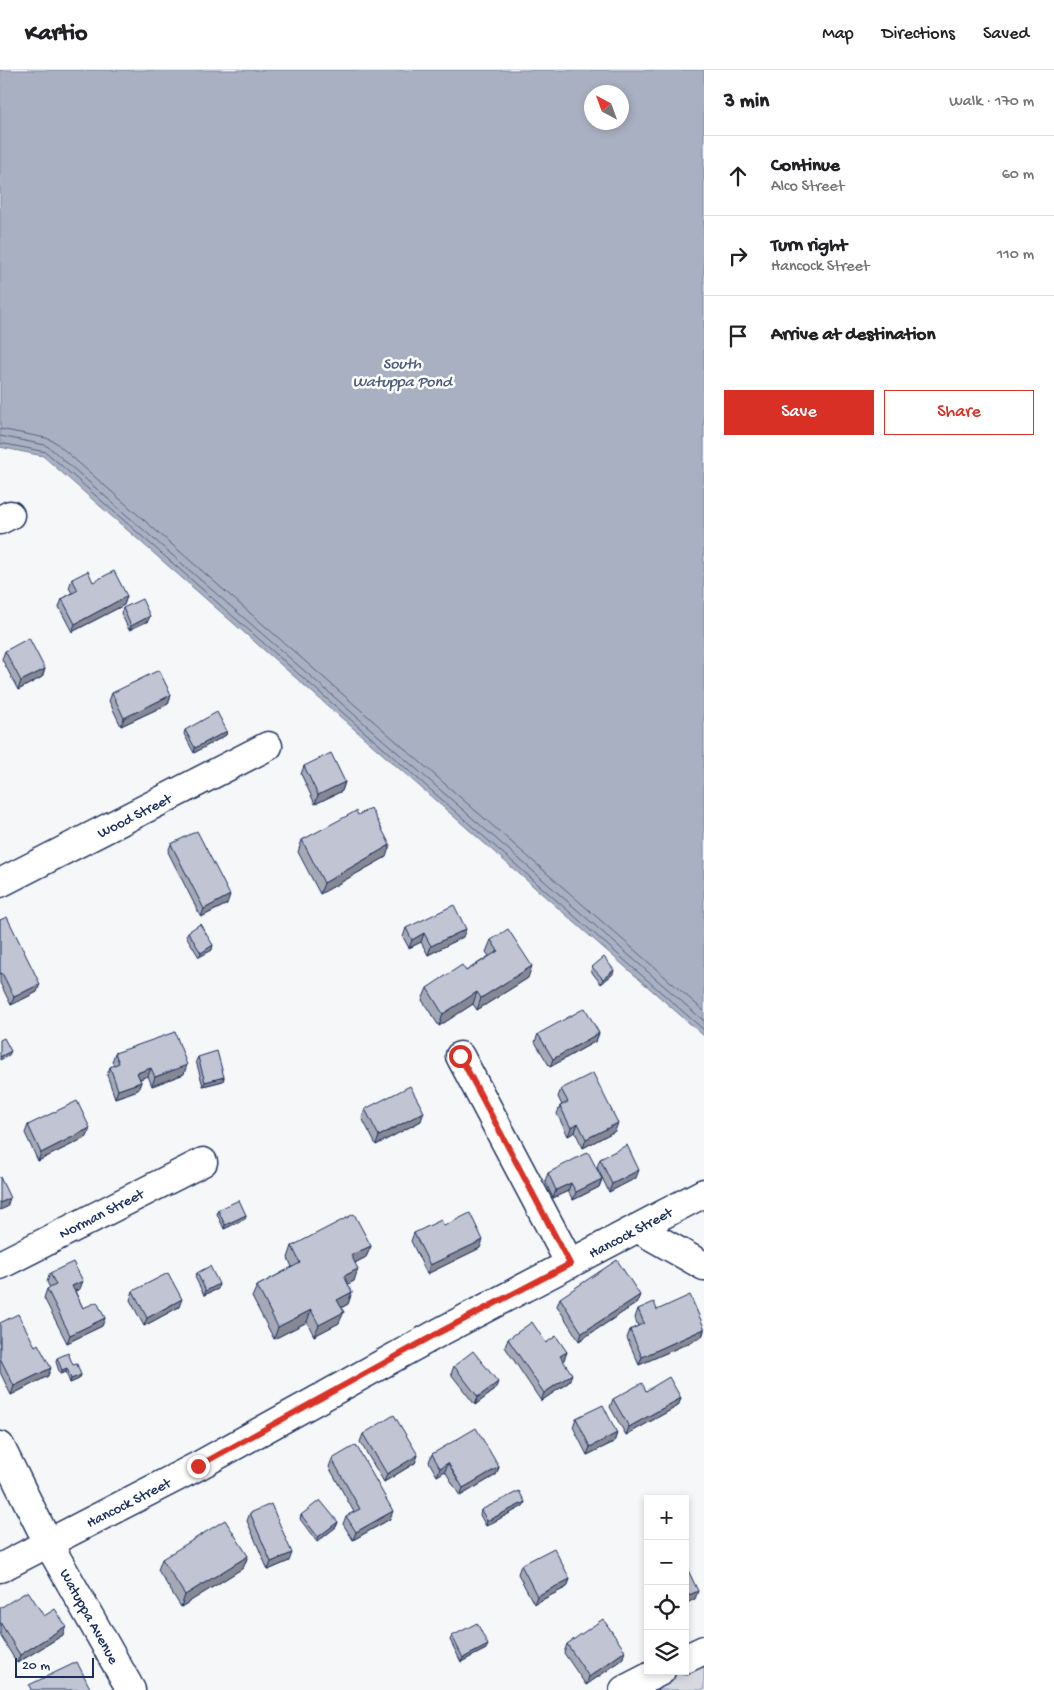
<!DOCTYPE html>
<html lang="en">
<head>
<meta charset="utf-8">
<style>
  :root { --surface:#fff; --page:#f6f6f6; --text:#202124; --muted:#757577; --line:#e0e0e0; --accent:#d93025 }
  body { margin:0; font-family:"Gochi Hand",sans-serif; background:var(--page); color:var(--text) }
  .controls { position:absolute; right:15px; bottom:15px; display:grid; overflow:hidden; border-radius:0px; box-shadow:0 2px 8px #0003 }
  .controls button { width:45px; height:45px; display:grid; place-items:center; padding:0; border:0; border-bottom:1px solid var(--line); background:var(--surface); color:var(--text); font:25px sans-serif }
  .compass { position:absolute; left:584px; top:15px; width:45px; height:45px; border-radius:50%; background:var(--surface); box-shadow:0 2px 8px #0003; rotate:319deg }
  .scale { position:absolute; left:15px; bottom:12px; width:79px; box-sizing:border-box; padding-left:5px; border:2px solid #1b2f5e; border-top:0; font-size:14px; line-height:18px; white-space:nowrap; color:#1b2f5e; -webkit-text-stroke:4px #fff; paint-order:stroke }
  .stop { position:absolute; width:15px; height:15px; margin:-11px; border:4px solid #d93025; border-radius:50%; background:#fff }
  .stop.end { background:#d93025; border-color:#fff; box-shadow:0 1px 5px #0008 }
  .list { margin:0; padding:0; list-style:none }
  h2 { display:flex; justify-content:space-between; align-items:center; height:65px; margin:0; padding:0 20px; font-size:21px }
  h2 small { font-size:16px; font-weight:400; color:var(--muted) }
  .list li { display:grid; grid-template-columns:32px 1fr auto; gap:15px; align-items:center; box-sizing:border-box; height:80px; padding:0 20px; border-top:1px solid var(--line) }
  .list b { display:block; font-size:19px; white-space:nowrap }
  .list p { margin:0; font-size:16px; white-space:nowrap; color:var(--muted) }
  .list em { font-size:16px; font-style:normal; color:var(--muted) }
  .actions { display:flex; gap:10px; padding:15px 20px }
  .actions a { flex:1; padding:11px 0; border:1px solid var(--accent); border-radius:0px; text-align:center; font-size:18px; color:var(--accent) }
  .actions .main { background:var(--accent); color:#fff }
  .icon { flex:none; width:28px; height:28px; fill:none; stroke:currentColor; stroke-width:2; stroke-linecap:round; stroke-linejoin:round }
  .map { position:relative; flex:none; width:704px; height:1620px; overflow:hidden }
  header { display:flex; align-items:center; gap:30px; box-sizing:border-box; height:70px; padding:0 25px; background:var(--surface); border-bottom:1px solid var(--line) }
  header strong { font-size:24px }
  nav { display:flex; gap:28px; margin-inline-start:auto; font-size:18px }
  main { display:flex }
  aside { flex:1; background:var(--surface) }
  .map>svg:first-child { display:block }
  .green { fill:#d6d9e2; stroke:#7884a0 }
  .water { fill:#a9b0c1; stroke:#707c99; fill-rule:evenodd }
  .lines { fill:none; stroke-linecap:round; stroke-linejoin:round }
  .shore { stroke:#546386; stroke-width:1 }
  .minor-casing { stroke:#1b2f5e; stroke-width:31 }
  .minor { stroke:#fff; stroke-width:28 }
  .wall { fill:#a5a9b5; stroke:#1b2f5e }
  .shaded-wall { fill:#868994; stroke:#1b2f5e }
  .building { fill:#c0c4d3; stroke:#1b2f5e }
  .route { stroke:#d93025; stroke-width:6 }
  .labels { text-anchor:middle; stroke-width:5; stroke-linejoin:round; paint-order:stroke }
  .street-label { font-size:15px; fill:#1b2f5e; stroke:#fff }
  .water-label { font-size:16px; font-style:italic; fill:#4d5c81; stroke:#fff }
</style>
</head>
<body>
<header>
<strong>Kartio</strong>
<nav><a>Map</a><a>Directions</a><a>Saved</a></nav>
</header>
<main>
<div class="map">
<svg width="704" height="1620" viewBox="0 0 704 1620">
  <rect width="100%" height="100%" fill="#f6f7f9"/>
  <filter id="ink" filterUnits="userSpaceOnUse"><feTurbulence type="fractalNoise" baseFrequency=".02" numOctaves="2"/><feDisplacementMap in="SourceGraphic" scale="10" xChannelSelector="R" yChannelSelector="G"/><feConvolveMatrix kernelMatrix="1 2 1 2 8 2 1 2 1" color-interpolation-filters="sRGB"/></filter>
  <g filter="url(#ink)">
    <path class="green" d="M704 1588V1620H641L678 1601H685Z"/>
    <path class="water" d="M0 0H704V966L43 386 0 377ZM592 22H622V52H592Z"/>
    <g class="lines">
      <path class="shore" d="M0 359 46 368 55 372 704 941
        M0 366 45 375 50 378 704 951
        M0 373 46 382 704 960"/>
      <g class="minor-casing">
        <path id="minor" d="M0 450 10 445
          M0 813 268 676
          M460 986 570 1194
          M637 1158 704 1196
          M0 1195 203 1092
          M0 1376 48 1473 131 1620
          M0 1498 198 1396 440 1262 704 1123
          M685 1589 704 1580
          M624 1620 661 1601"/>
      </g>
      <use href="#minor" class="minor"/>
    </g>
    <path class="wall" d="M72 509 93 512 127 526 124 535 72 562 59 537 62 529 72 523 69 518Z
      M123 538 148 551 129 560 121 543Z
      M5 581 45 599 42 607 18 620 2 589Z
      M112 623 171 625 168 634 121 656 109 631Z
      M185 660 227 661 226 665 194 683 184 664Z
      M304 696 345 712 342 721 315 734 301 704Z
      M358 745 386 787 320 824 298 782 302 770Z
      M171 774 227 834 201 847 168 782Z
      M0 850 37 922 11 935 0 913Z
      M406 858 463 867 428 885 421 872 409 878 403 867Z
      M188 862 212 880 199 887 186 866Z
      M491 870 528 908 477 940 473 934 439 956 422 930 427 918 466 901 489 886 486 882Z
      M592 897 613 904 601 914 591 901Z
      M599 963 596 971 550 997 535 972 538 964Z
      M115 983 184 1004 152 1016 148 1006 140 1009 141 1012 138 1020 115 1028 107 1005 110 997 114 995 112 992Z
      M198 987 224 1007 223 1011 203 1016 196 991Z
      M561 1019 615 1061 583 1078 575 1062 568 1066 557 1044 560 1036 562 1035 558 1027Z
      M365 1039 421 1051 376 1075 362 1048Z
      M28 1055 87 1067 38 1091 25 1063Z
      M600 1089 636 1108 609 1122 597 1097Z
      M548 1103 602 1109 599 1117 573 1130 568 1121 553 1128 545 1111Z
      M218 1140 246 1145 245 1149 224 1159 217 1144Z
      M444 1156 480 1178 427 1204 411 1171 414 1163Z
      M292 1176H371L366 1187 355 1193 354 1211 348 1214 352 1222 348 1234 341 1238 339 1253 314 1266 307 1252 274 1269 252 1227 257 1216 292 1197 288 1188Z
      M50 1203 80 1219 75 1221 83 1238 105 1248 102 1256 67 1273 44 1228 47 1219 50 1218 47 1212Z
      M197 1203 218 1219 204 1225 195 1207Z
      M133 1221 179 1237 144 1256 130 1230Z
      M560 1228 637 1233 579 1271 557 1236Z
      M638 1239 657 1240 704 1257V1261L702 1267 639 1295 627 1268 630 1260 638 1256 635 1248Z
      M0 1253 35 1276 48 1306 11 1325 0 1302Z
      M508 1269 546 1273 567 1282 563 1291 569 1312 541 1331 505 1277Z
      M57 1288 73 1295 81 1305 79 1309 70 1313 66 1302 60 1304 56 1292Z
      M454 1296 495 1320 475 1335 451 1304Z
      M646 1321 681 1328 678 1336 626 1365 610 1337 613 1329Z
      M576 1348 617 1363 614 1372 587 1385 573 1357Z
      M363 1364 418 1385 415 1393 384 1412 360 1372Z
      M432 1384 499 1397 496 1405 460 1426 445 1401 437 1406 429 1392Z
      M332 1389 390 1449 353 1470 343 1454 346 1446 354 1442 329 1397Z
      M525 1432 523 1436 486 1456 480 1445 481 1440Z
      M250 1443 289 1491 268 1500 247 1451Z
      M301 1445 338 1452 336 1457 317 1472 300 1449Z
      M248 1486 243 1498 181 1537 158 1500 162 1489Z
      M521 1495 570 1509 567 1517 534 1534 518 1504Z
      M0 1538 44 1546 63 1565 17 1593 0 1565Z
      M452 1566 486 1579 461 1592 450 1570Z
      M567 1574 625 1581 622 1590 586 1615 564 1583Z"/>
    <path class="shaded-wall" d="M127 526 124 535 72 562 75 554Z
      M150 546 148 551 129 560 131 556Z
      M45 599 42 607 18 620 21 611Z
      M171 625 168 634 121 656 124 648Z
      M227 661 226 665 194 683 195 678Z
      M345 712 342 721 315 734 318 725Z
      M390 775 386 787 320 824 324 813Z
      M230 825 227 834 201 847 204 839Z
      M466 859 463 867 428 885 431 876Z
      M424 863 421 872 409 878 412 870Z
      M213 875 212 880 199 887 201 883Z
      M532 896 528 908 477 940 481 928Z
      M614 900 613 904 601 914 603 909Z
      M40 914 37 922 11 935 14 927Z
      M477 922 473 934 439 956 443 944Z
      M599 963 596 971 550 997 553 989Z
      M11 981 9 985 0 990V987Z
      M187 995 184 1004 152 1016 155 1007Z
      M151 998 148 1006 134 1011 137 1003Z
      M224 1007 223 1011 203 1016 205 1012Z
      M141 1012 138 1020 115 1028 118 1020Z
      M424 1042 421 1051 376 1075 379 1066Z
      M578 1053 575 1062 568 1066 571 1058Z
      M618 1053 615 1061 583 1078 586 1069Z
      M90 1058 87 1067 38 1091 41 1083Z
      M639 1100 636 1108 609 1122 612 1114Z
      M602 1109 599 1117 573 1130 576 1122Z
      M571 1113 568 1121 553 1128 556 1120Z
      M10 1128 7 1137 0 1140V1133Z
      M246 1145 245 1149 224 1159 225 1155Z
      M483 1170 480 1178 427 1204 430 1195Z
      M371 1176 366 1187 347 1197 351 1185Z
      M358 1199 354 1211 340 1218 344 1206Z
      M83 1211 80 1219 69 1224 72 1216Z
      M219 1214 218 1219 204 1225 206 1221Z
      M352 1222 348 1234 333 1242 337 1230Z
      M640 1225 637 1233 579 1271 582 1263Z
      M182 1229 179 1237 144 1256 147 1248Z
      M311 1240 307 1252 274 1269 278 1257Z
      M344 1242 339 1253 314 1266 319 1255Z
      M105 1248 102 1256 67 1273 70 1265Z
      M704 1259 702 1267 639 1295 642 1287Z
      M567 1282 564 1290 557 1295 560 1286Z
      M51 1298 48 1306 11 1325 14 1316Z
      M67 1298 66 1302 60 1304 62 1300Z
      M572 1304 569 1312 541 1331 544 1323Z
      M81 1305 79 1309 70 1313 71 1309Z
      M498 1312 495 1320 475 1335 478 1327Z
      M681 1328 678 1336 626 1365 629 1357Z
      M617 1363 614 1372 587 1385 590 1377Z
      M418 1385 415 1393 384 1412 387 1404Z
      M448 1393 445 1401 437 1406 440 1398Z
      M499 1397 496 1405 460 1426 463 1418Z
      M525 1432 523 1436 486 1456 487 1451Z
      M393 1441 390 1449 353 1470 356 1462Z
      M338 1452 336 1457 317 1472 318 1467Z
      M292 1483 289 1491 268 1500 271 1492Z
      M248 1486 243 1498 181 1537 185 1525Z
      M570 1509 567 1517 534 1534 537 1526Z
      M698 1521 695 1529 685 1534V1527Z
      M66 1556 63 1565 17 1593 20 1585Z
      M488 1575 486 1579 461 1592 463 1588Z
      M625 1581 622 1590 586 1615 589 1607Z"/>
    <path class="building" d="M88 501 93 512 114 501 127 526 75 554 62 529 78 520 72 509Z
      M142 529 150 546 131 556 123 538Z
      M29 568 45 599 21 611 5 581Z
      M159 600 171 625 124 648 112 623Z
      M217 642 227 661 195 678 185 660Z
      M331 683 345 712 318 725 304 696Z
      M371 738 390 775 324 813 302 770 356 741 358 745Z
      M197 761 230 825 204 839 171 774Z
      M454 835 466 859 431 876 424 863 412 870 406 858Z
      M7 847 40 914 14 927 2 903 0 904V850Z
      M200 854 213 875 201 883 188 862Z
      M508 859 532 896 481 928 477 922 443 944 427 918 462 895 466 901 498 881 491 870Z
      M604 887 614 900 603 909 592 897Z
      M585 938 599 963 553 989 538 964Z
      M175 962 187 995 155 1007 151 998 137 1003 141 1012 118 1020 110 997 119 993 115 983Z
      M4 968 11 981 0 987V970Z
      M217 981 224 1007 205 1012 198 987Z
      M593 1003 618 1053 586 1069 578 1053 571 1058 560 1036 568 1032 561 1019Z
      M410 1016 424 1042 379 1066 365 1039Z
      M77 1031 90 1058 41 1083 28 1055Z
      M627 1075 639 1100 612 1114 600 1089Z
      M588 1082 602 1109 576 1122 571 1113 556 1120 548 1103Z
      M0 1107 10 1128 0 1133Z
      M239 1130 246 1145 225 1155 218 1140Z
      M470 1143 483 1170 430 1195 414 1163 441 1150 444 1156Z
      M354 1144 371 1176 351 1185 358 1199 344 1206 352 1222 337 1230 344 1242 319 1255 311 1240 278 1257 257 1216 300 1193 292 1176Z
      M617 1190 640 1225 582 1263 560 1228Z
      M73 1192 83 1211 72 1216 83 1238 97 1232 105 1248 70 1265 47 1219 56 1215 50 1203Z
      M210 1196 219 1214 206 1221 197 1203Z
      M168 1203 182 1229 147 1248 133 1221Z
      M690 1225 704 1257V1259L642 1287 630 1260 644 1253 638 1239 654 1232 657 1240Z
      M18 1244 35 1276 38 1274 51 1298 14 1316 0 1288V1253Z
      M532 1252 546 1273 556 1266 567 1282 560 1286 572 1304 544 1323 508 1269Z
      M473 1281 498 1312 478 1327 454 1296Z
      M68 1283 73 1295 77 1294 81 1305 71 1309 67 1298 62 1300 57 1288Z
      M669 1307 681 1328 629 1357 613 1329 642 1313 646 1321Z
      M603 1335 617 1363 590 1377 576 1348Z
      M394 1345 418 1385 387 1404 363 1364Z
      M476 1358 499 1397 463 1418 448 1393 440 1398 432 1384Z
      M356 1375 393 1441 356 1462 346 1446 360 1439 332 1389Z
      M519 1421 525 1432 487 1451 481 1440Z
      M320 1430 338 1452 318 1467 301 1445Z
      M271 1434 292 1483 271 1492 250 1443Z
      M225 1450 248 1486 185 1525 162 1489Z
      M554 1478 570 1509 537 1526 521 1495Z
      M685 1494 698 1521 685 1527Z
      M28 1521 44 1546 55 1539 66 1556 20 1585 0 1552V1538Z
      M603 1549 625 1581 589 1607 567 1574Z
      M477 1553 488 1575 463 1588 452 1566Z
      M77 1592 91 1620H31L29 1615Z"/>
  </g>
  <g class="lines" filter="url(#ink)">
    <path class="route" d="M198 1396 440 1262 570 1194 460 986"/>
  </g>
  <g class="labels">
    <g class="street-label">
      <text transform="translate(134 745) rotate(-27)" y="5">Wood Street</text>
      <text transform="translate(101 1143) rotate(-27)" y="5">Norman Street</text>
      <text transform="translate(630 1162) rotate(-28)" y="5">Hancock Street</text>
      <text transform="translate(128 1432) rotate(-27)" y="5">Hancock Street</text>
      <text transform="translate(90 1546) rotate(61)" y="5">Watuppa Avenue</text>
    </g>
    <g class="water-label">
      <text x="402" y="298">South<tspan x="402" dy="18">Watuppa Pond</tspan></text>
    </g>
  </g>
</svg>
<div class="controls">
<button>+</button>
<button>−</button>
<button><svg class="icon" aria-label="locate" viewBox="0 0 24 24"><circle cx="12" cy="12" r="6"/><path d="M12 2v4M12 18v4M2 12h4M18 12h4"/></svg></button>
<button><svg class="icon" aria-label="layers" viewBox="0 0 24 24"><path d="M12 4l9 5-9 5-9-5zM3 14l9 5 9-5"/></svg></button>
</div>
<svg class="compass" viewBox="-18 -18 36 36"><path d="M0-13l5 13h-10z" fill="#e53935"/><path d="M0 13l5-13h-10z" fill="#757577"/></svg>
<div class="scale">20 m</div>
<div class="stop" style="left:460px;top:986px"></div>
<div class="stop end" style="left:198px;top:1396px"></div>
</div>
<aside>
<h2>3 min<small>Walk · 170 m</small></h2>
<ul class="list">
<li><svg class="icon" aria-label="ahead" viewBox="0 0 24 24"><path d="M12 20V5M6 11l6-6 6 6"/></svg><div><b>Continue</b><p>Alco Street</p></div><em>60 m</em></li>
<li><svg class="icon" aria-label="right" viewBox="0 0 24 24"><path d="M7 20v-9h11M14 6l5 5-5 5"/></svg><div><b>Turn right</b><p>Hancock Street</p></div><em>110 m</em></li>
<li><svg class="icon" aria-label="arrive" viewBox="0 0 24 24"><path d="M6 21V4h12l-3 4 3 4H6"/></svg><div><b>Arrive at destination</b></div></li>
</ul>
<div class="actions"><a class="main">Save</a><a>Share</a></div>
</aside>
</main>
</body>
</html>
